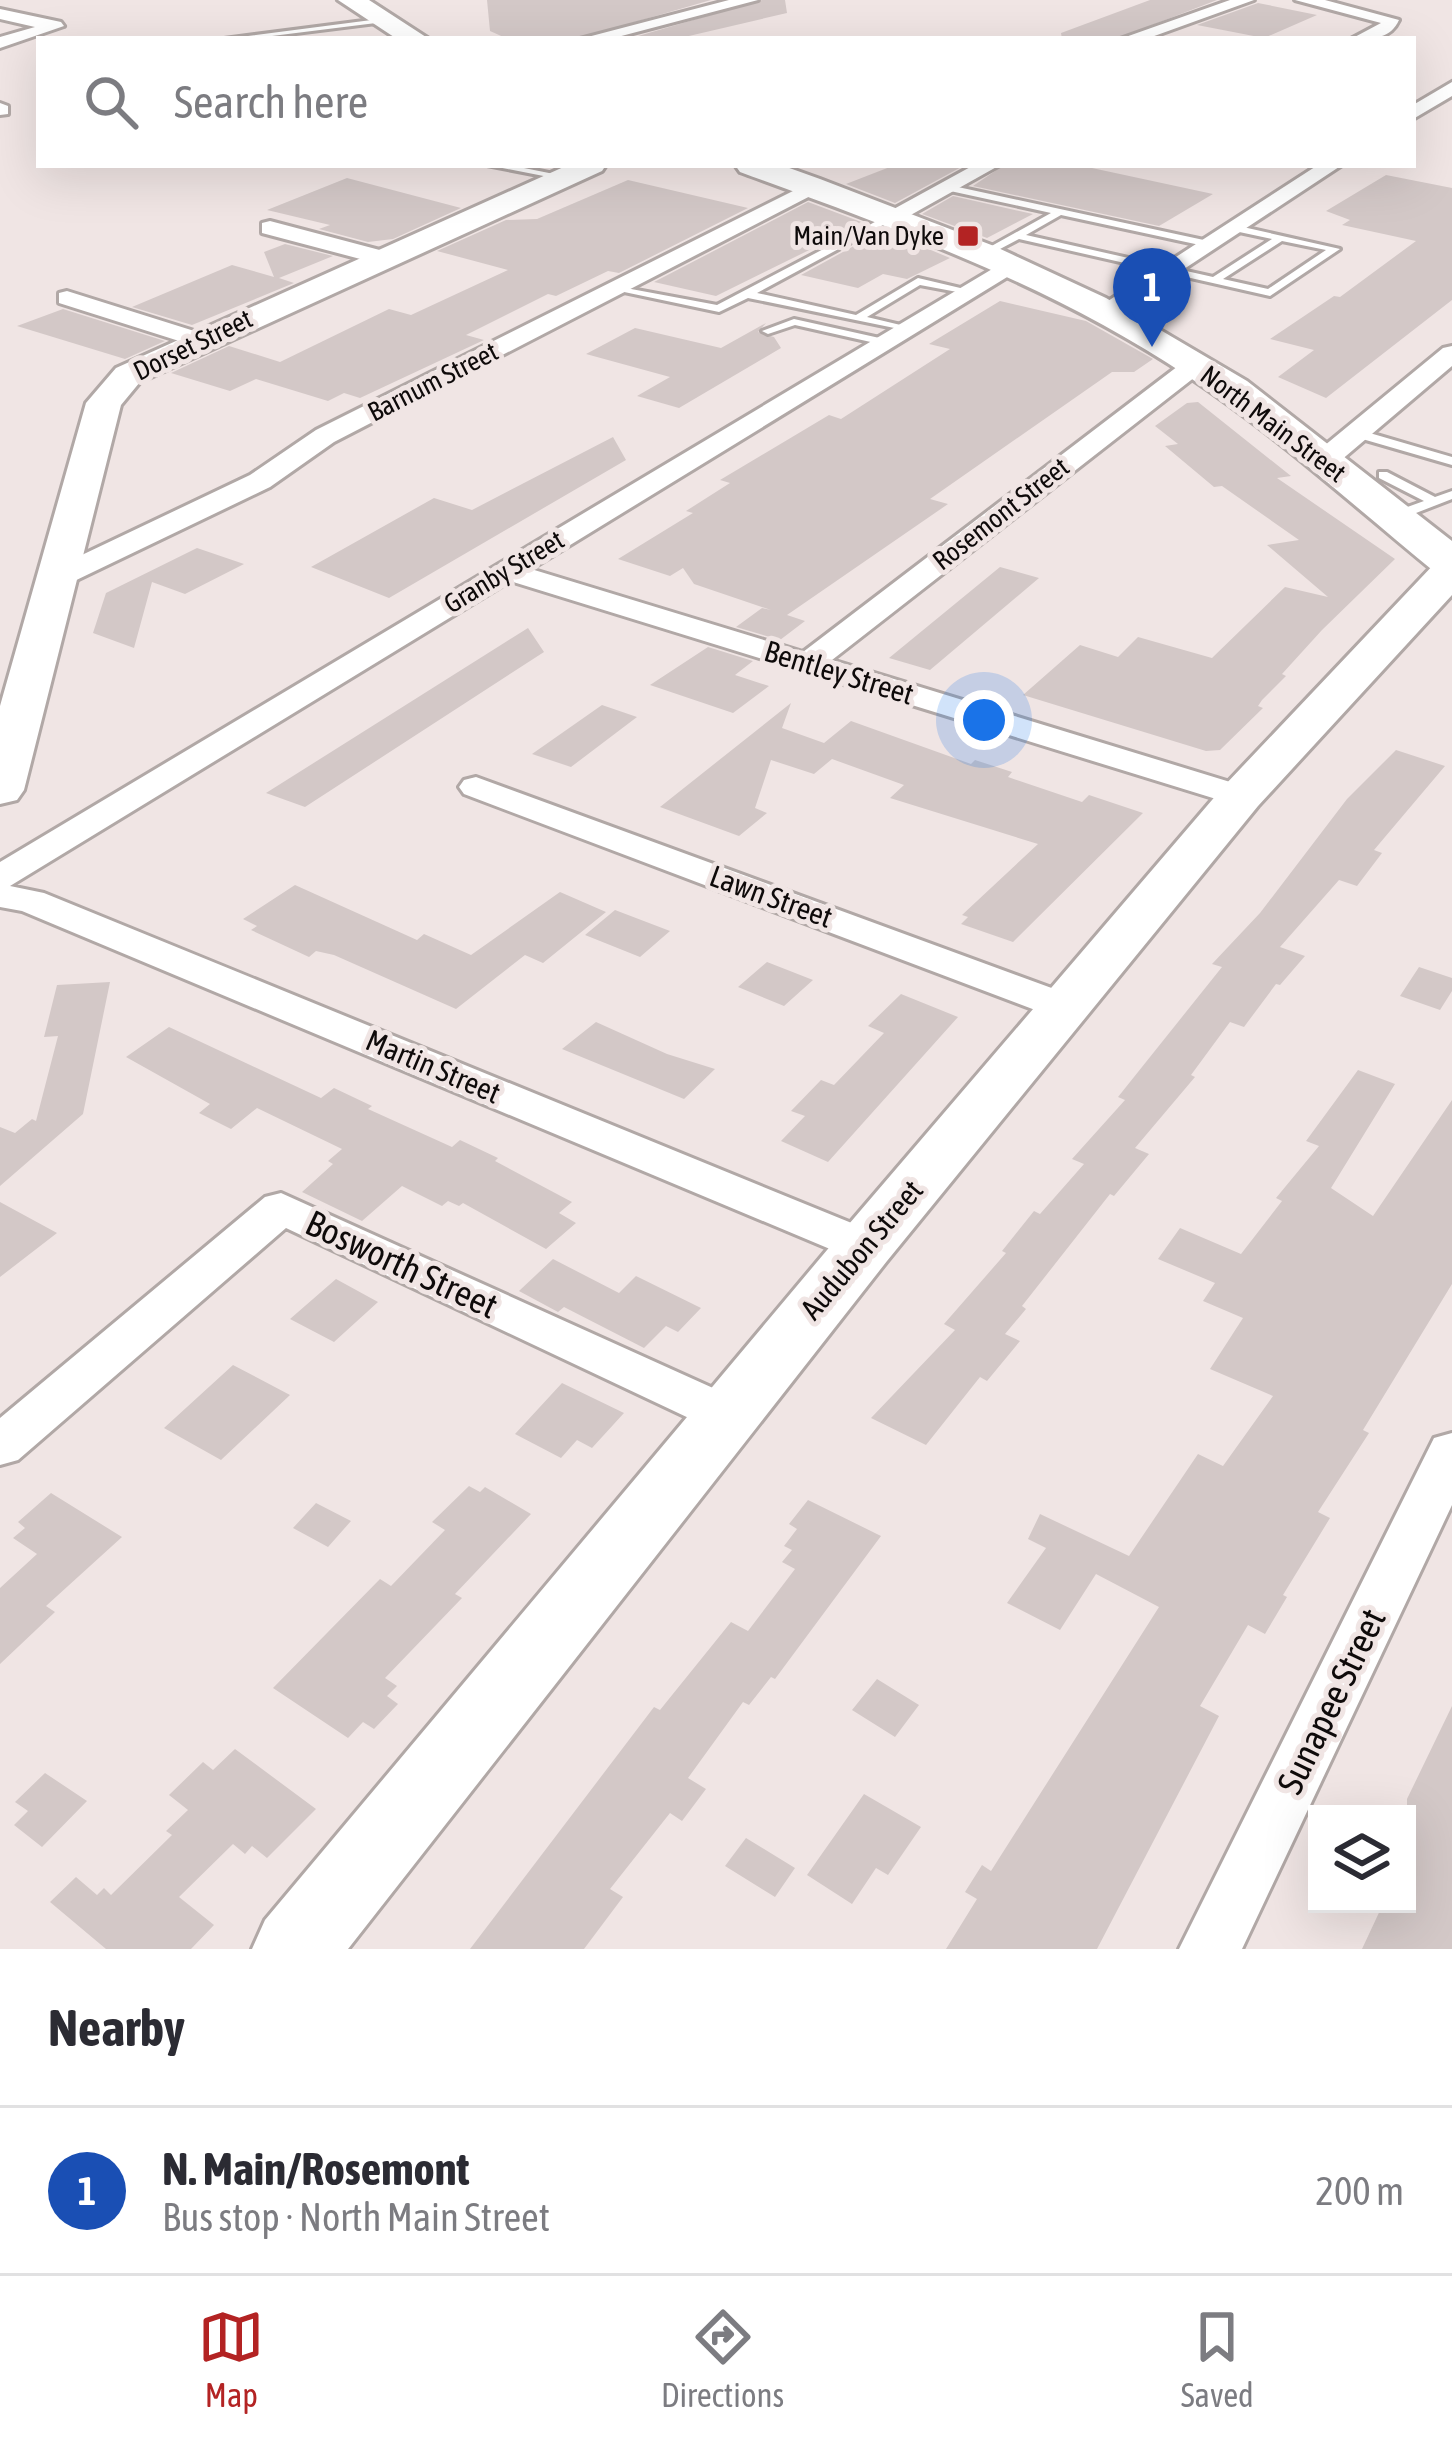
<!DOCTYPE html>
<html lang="en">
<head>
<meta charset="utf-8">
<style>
  :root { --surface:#fff; --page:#f2f2f3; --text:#2b2b33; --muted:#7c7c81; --line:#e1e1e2; --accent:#b32323 }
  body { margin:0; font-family:"Asap Condensed",sans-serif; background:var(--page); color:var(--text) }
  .controls { position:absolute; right:36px; bottom:36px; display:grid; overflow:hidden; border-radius:0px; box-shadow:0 12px 48px #0002 }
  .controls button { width:108px; height:108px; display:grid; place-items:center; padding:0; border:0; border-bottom:3px solid var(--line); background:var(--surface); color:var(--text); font:60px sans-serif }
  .you { position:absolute; left:984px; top:720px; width:42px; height:42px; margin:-30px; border:9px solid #fff; border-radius:50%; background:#1a73e8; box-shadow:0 0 0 18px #1a73e833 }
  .badge { display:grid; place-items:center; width:78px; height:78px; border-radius:50%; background:var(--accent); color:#fff; font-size:39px; font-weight:700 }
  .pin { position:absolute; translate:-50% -99px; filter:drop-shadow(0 3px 6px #0008) }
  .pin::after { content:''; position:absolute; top:63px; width:42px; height:36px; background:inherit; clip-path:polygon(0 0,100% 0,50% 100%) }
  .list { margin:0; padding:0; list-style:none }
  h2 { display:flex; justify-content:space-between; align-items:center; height:156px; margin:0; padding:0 48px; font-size:51px }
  h2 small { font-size:39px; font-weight:400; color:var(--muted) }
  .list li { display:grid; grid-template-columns:78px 1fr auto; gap:36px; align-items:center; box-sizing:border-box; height:168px; padding:0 48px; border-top:3px solid var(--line) }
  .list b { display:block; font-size:45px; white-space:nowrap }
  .list p { margin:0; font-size:39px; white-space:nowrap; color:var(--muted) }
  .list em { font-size:39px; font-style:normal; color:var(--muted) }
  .icon { flex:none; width:66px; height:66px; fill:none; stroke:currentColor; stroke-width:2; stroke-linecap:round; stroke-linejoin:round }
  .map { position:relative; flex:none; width:1452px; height:1949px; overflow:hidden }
  .search { position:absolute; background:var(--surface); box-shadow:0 12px 48px #0002; left:36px; right:36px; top:36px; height:132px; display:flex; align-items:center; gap:30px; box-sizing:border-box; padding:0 42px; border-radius:0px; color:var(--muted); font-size:45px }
  .sheet { height:324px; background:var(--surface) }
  nav { display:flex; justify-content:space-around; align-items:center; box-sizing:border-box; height:168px; border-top:3px solid var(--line); background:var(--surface); font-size:33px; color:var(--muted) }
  nav a { display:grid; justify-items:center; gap:6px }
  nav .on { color:var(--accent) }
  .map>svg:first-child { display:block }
  .building { fill:#d3c8c7 }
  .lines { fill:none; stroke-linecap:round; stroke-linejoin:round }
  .lane-casing { stroke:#b1a8a6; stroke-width:6 }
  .street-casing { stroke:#b1a8a6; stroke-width:6 }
  .secondary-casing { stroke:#b1a8a6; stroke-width:6 }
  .primary-casing { stroke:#b1a8a6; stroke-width:6 }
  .lane { fill:#fff; fill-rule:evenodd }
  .street { fill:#fff; fill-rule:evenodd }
  .secondary { fill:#fff; fill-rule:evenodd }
  .primary { fill:#fff; fill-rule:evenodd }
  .poi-dot { fill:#b32323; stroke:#f0e5e4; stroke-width:4.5 }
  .labels { text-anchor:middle; stroke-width:10; stroke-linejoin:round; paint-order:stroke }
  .far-poi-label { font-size:27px; fill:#0e0a0a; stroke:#f0e5e4; text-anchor:end }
  .far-street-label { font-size:27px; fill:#0e0a0a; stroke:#f0e5e4 }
  .street-label { font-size:30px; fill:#0e0a0a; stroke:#f0e5e4 }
  .near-street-label { font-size:36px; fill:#0e0a0a; stroke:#f0e5e4 }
</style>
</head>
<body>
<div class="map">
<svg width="1452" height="1949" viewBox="0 0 1452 1949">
  <rect width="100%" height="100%" fill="#f0e5e4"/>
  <path class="building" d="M487 0H711L576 39H508L490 31Z
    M762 0H785L787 13 676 39H628Z
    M1150 0H1217L1116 39H1062L1061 33Z
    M1258 3 1317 15 1264 38 1197 25Z
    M895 165H965L895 203 846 184Z
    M1004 165H1078L1213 194 1159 226 973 186Z
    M1386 175 1452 188V300L1326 398 1278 377 1314 350 1270 339 1334 296 1340 297 1416 241 1342 225 1350 220 1326 211Z
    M347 178 461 208 393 239 368 242 319 229 330 225 267 210Z
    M628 180 748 208 619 273 608 271 556 296 548 294 466 335 484 340 360 398 344 393 328 401 256 379 230 391 171 373 229 346 280 362 389 309 411 315 508 270 437 251 506 220 537 219Z
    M953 196 1033 214 987 238 922 214Z
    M808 202 864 223 716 296 654 282Z
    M883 230 950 258 907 279 883 274 858 288 801 275Z
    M285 244 333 256 279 278 294 283 192 325 132 307 232 265 274 277 264 252Z
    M1000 301 1086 321 1153 359 1134 372H1112L930 499 948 504 787 615 805 621 780 640 736 627 762 608 771 610 694 584 683 568 670 576 618 559 693 513 686 511 730 483 720 480 829 415 841 419 950 349 929 344Z
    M63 309 165 341 125 359 17 326Z
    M766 323 758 332 774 337 781 348 679 408 637 396 670 377 586 354 635 328 721 348Z
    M1198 402 1291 476 1277 478 1395 559 1322 630 1282 674 1286 676 1262 700 1258 706 1263 708 1220 750 1206 751 1023 695 1080 645 1118 657 1138 637 1212 658 1285 587 1328 597 1267 545 1299 540 1222 486 1214 487 1165 446 1178 444 1155 426 1187 403Z
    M613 437 626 460 389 598 311 567 434 498 472 510Z
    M197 548 244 564 185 594 152 582 134 648 93 633 106 593Z
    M1000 567 1039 578 930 670 889 658Z
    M528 628 544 652 305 807 266 793Z
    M708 647 753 661 735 675 769 686 733 713 650 685Z
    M791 703 782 728 824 743 851 721 971 764 975 760 1012 772 1008 777 1082 802 1089 795 1143 813 1013 942 961 924 968 917 962 915 1038 844 890 798 904 785 832 759 814 774 771 760 755 808 767 813 739 836 660 807Z
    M602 705 637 717 571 767 532 754Z
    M1396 750 1445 766 1374 850 1382 853 1357 886 1339 880 1280 947 1305 956 1280 985 1276 984 1244 1027 1230 1022 1191 1075 1195 1077 1135 1148 1149 1154 1114 1196 1110 1194 1022 1306 1026 1309 1005 1334 1020 1341 987 1381 980 1377 926 1445 871 1418 955 1330 944 1324 1006 1253 1002 1251 1034 1211 1040 1214 1084 1164 1072 1159 1125 1100 1118 1097 1222 967 1212 964 1260 913 1347 799Z
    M295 885 417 940 424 934 471 955 560 892 606 912 543 963 525 955 456 1009 334 955 316 951 309 957 251 930 257 926 243 919Z
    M615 910 670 931 640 957 585 935Z
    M767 962 813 980 784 1006 738 987Z
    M1419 967 1452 978V991L1440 1010 1400 996Z
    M110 982 83 1114 0 1186V1127L15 1133 32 1119 36 1121 58 1036 44 1037 57 985Z
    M901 994 958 1017 828 1162 781 1141 805 1116 791 1111 821 1080 834 1085 884 1033 868 1026Z
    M596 1022 667 1054 715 1069 684 1099 562 1049Z
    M169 1027 321 1098 334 1088 372 1106 368 1109 452 1147 460 1140 498 1158 495 1161 572 1202 559 1213 576 1223 546 1249 463 1203 459 1206 448 1201 442 1206 402 1186 362 1221 302 1192 333 1164 328 1161 342 1149 257 1108 231 1129 199 1113 210 1104 126 1057Z
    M1358 1070 1395 1084 1331 1188 1373 1216 1452 1100V1284L1363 1430 1369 1433 1318 1512 1330 1518 1283 1595 1287 1597 1265 1634 1248 1625 1200 1706 1219 1716 1097 1949H946L977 1899 965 1892 982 1865 991 1871 1159 1607 1096 1574 1060 1630 1007 1603 1046 1548 1028 1539 1040 1514 1129 1556 1198 1454 1223 1466 1273 1396 1210 1369 1243 1318 1203 1301 1215 1283 1158 1259 1180 1228 1241 1254 1282 1201 1276 1198 1319 1146 1306 1141Z
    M0 1202 57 1233 0 1277Z
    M553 1259 619 1293 636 1276 701 1308 678 1332 666 1326 644 1348 564 1307 558 1312 519 1291Z
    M336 1279 378 1302 334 1342 290 1319Z
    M233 1365 290 1395 221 1460 164 1428Z
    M562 1383 624 1413 592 1448 577 1440 561 1458 515 1434Z
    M469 1486 480 1492 485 1487 531 1514 455 1594 462 1598 385 1678 397 1686 387 1696 398 1704 374 1729 363 1722 348 1738 273 1688 380 1579 391 1586 445 1530 432 1522Z
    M51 1493 122 1537 46 1606 55 1612 0 1664V1588L37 1554 13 1538 25 1528 18 1522Z
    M808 1500 881 1536 775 1679 771 1677 749 1705 743 1702 688 1778 706 1789 682 1821 670 1813 610 1889 623 1897 584 1949H470L654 1707 660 1710 731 1622 748 1631 795 1569 782 1562 792 1550 784 1546 797 1529 789 1524Z
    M316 1503 351 1521 328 1547 293 1528Z
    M877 1679 919 1705 895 1737 852 1710Z
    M1452 1706V1949H1362L1383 1904H1407V1799Z
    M235 1749 316 1809 267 1858 252 1846 245 1854 233 1844 179 1897 214 1925 191 1949H106L50 1902 76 1877 97 1895 104 1888 111 1895 172 1835 166 1831 188 1810 169 1795 203 1762 213 1770Z
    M45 1773 87 1801 42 1847 14 1825 28 1811 15 1802Z
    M864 1794 921 1827 888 1875 876 1868 852 1904 807 1875Z
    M746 1838 795 1868 775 1897 725 1866Z"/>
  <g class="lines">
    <g class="lane-casing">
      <path id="lane" d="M387 18 384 22 248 39H224Z
        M487 165H509L569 177 564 180Z
        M944 184 1213 242 1214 244 1209 247 1061 215 1026 235 1213 277 1272 239 1230 230V226L1234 225 1340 249 1270 296 1019 239 983 258 978 255 979 253 1051 213 941 189V185ZM1282 241 1326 250 1268 289 1223 279Z
        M892 213 896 214V218L757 293 856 315 918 278 973 291 968 294 920 285 867 317 909 327V331L748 298 719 312 610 289 615 286 717 305Z
        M794 319 884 339 890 342 884 345 795 325 768 334 762 331Z
        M1356 429 1452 457V465L1352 436V430Z
        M1379 472H1387L1435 497 1452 491V499L1398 520H1388V514L1424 501 1379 478Z"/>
    </g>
    <g class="street-casing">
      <path id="street" d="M729 0H758L610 39H580Z
        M1230 0H1254L1146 39H1120Z
        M1295 0H1325L1399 20C1390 40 1371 39 1351 39L1381 23Z
        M0 9 61 22 64 26 0 48V37L35 27 0 19Z
        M1452 82V96L1413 119V105Z
        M0 103 8 106V114L0 115Z
        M974 165H1000L900 221H884L881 216Z
        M1318 165H1342L1111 317 1103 319 1091 312Z
        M813 181 823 187 820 191 334 442 270 487 66 585H44L40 579 44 573 250 475 316 430Z
        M270 221 391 253 394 258 383 265 262 233V223Z
        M1009 259 1017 261V271L531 569 803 652 1186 360H1204L1207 365 1204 370 832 660 1253 789 1258 796 1253 803H1229L510 581 10 886 44 893 881 1235 888 1246 881 1257 865 1262 849 1257 22 911 0 907V862Z
        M67 291 207 335 210 340 198 347 59 303V293Z
        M1452 346V366L1333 467H1313L1309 461 1313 455 1443 348Z
        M476 777 1079 998 1085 1007 1079 1016H1051L464 794 459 787 464 780Z
        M281 1193 744 1402 752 1415 744 1428 727 1434 710 1428 286 1228 18 1460 0 1465V1418L265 1197Z
        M1452 1433V1505L1242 1949H1179L1427 1452 1434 1438Z"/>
    </g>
    <g class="secondary-casing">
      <path id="secondary" d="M568 165H606L602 171 140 382 121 405 24 790 17 800 0 804V706L86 403 116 368Z
        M1452 558V595L1258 806 887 1261 348 1949H252L265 1920 843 1231 1224 786 1437 561Z"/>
    </g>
    <g class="primary-casing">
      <path id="primary" d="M338 0H369L429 39H397Z
        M735 165H781L820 179 994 246 1106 298 1247 381 1452 541V577L1436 573C1354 506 1275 434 1186 375 1049 284 893 228 740 172Z"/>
    </g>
    <use href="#lane" class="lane"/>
    <use href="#street" class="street"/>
    <use href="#secondary" class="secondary"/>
    <use href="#primary" class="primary"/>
  </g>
  <rect class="poi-dot" x="956" y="224" width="24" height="24" rx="6"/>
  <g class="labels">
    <g class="far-poi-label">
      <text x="944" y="245">Main/Van Dyke</text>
    </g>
    <g class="far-street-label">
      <text transform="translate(193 345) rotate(-26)" y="9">Dorset Street</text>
      <text transform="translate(433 382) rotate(-27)" y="9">Barnum Street</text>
      <text transform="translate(1273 424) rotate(37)" y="9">North Main Street</text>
      <text transform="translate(1001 514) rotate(-38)" y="9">Rosemont Street</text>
      <text transform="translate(504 572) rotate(-31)" y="9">Granby Street</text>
    </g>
    <g class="street-label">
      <text transform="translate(839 673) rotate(17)" y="10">Bentley Street</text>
      <text transform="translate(771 897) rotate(20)" y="10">Lawn Street</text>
      <text transform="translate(433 1067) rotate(23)" y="10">Martin Street</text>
      <text transform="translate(862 1250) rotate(-50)" y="10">Audubon Street</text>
    </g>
    <g class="near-street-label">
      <text transform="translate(402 1264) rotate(25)" y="13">Bosworth Street</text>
      <text transform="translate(1331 1701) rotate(-64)" y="13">Sunapee Street</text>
    </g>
  </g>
</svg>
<div class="controls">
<button><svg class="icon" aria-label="layers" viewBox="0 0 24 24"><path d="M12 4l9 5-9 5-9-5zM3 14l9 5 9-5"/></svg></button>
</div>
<div class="you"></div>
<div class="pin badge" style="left:1152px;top:347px;background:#1a4fb4">1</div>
<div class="search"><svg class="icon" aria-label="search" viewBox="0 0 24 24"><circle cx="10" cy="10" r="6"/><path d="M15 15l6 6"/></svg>Search here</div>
</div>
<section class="sheet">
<h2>Nearby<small></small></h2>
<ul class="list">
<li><span class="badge" style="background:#1a4fb4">1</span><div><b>N. Main/Rosemont</b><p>Bus stop · North Main Street</p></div><em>200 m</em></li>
</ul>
</section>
<nav>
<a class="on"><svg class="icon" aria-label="map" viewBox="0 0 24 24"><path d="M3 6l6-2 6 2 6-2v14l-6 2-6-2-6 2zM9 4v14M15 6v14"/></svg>Map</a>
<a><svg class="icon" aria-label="directions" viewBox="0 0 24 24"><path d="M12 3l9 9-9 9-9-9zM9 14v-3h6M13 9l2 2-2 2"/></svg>Directions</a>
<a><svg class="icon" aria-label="saved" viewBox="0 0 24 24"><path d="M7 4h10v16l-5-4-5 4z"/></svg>Saved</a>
</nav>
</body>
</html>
